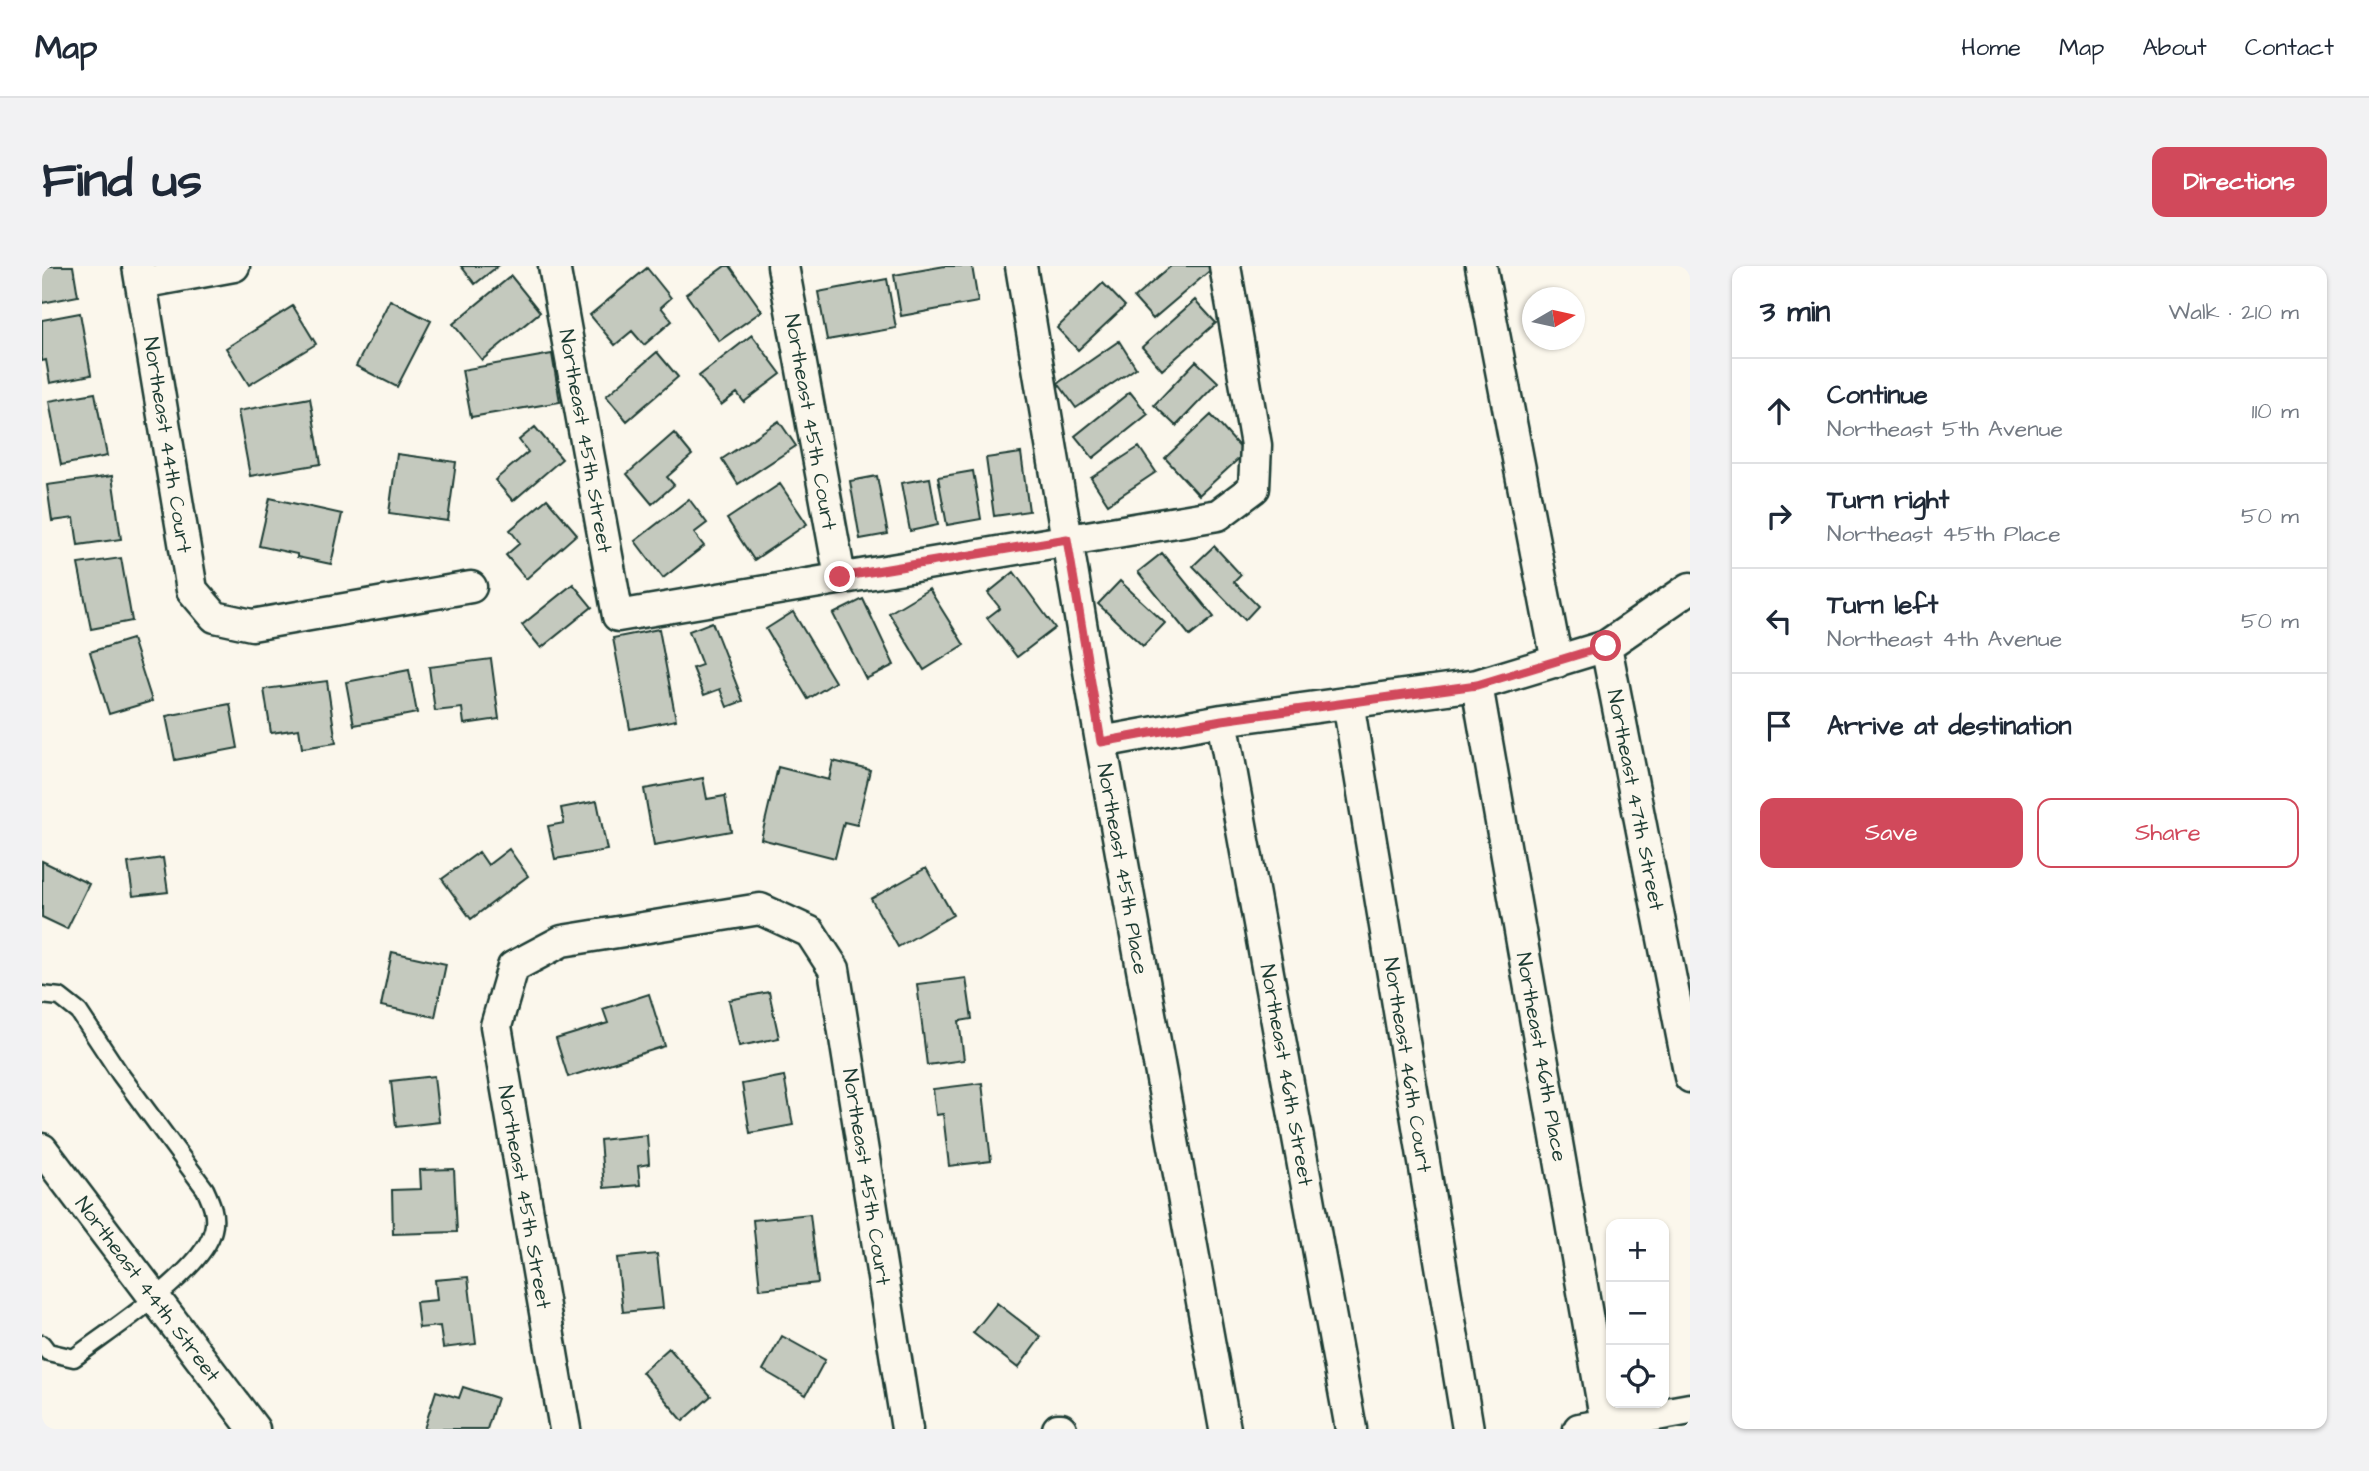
<!DOCTYPE html>
<html lang="en">
<head>
<meta charset="utf-8">
<style>
  :root { --surface:#fff; --page:#f2f2f3; --text:#1f2937; --muted:#747a83; --line:#e0e1e3; --accent:#d1495b }
  body { margin:0; font-family:"Architects Daughter",sans-serif; background:var(--page); color:var(--text) }
  .controls { position:absolute; right:21px; bottom:21px; display:grid; overflow:hidden; border-radius:14px; box-shadow:0 2px 5px #0004 }
  .controls button { width:63px; height:63px; display:grid; place-items:center; padding:0; border:0; border-bottom:2px solid var(--line); background:var(--surface); color:var(--text); font:35px sans-serif }
  .compass { position:absolute; left:1480px; top:21px; width:63px; height:63px; border-radius:50%; background:var(--surface); box-shadow:0 2px 5px #0004; rotate:81deg }
  .stop { position:absolute; width:21px; height:21px; margin:-16px; border:5px solid #d1495b; border-radius:50%; background:#fff }
  .stop.end { background:#d1495b; border-color:#fff; box-shadow:0 2px 7px #0008 }
  .list { margin:0; padding:0; list-style:none }
  h2 { display:flex; justify-content:space-between; align-items:center; height:91px; margin:0; padding:0 28px; font-size:30px }
  h2 small { font-size:23px; font-weight:400; color:var(--muted) }
  .list li { display:grid; grid-template-columns:46px 1fr auto; gap:21px; align-items:center; box-sizing:border-box; height:105px; padding:0 28px; border-top:2px solid var(--line) }
  .list b { display:block; font-size:26px; white-space:nowrap }
  .list p { margin:0; font-size:23px; white-space:nowrap; color:var(--muted) }
  .list em { font-size:23px; font-style:normal; color:var(--muted) }
  .actions { display:flex; gap:14px; padding:21px 28px }
  .actions a { flex:1; padding:16px 0; border:2px solid var(--accent); border-radius:14px; text-align:center; font-size:24px; color:var(--accent) }
  .actions .main { background:var(--accent); color:#fff }
  .icon { flex:none; width:38px; height:38px; fill:none; stroke:currentColor; stroke-width:2; stroke-linecap:round; stroke-linejoin:round }
  .map { position:relative; flex:none; width:1648px; height:1163px; overflow:hidden; border-radius:14px }
  header { display:flex; align-items:center; gap:42px; box-sizing:border-box; height:98px; padding:0 35px; background:var(--surface); border-bottom:2px solid var(--line) }
  header strong { font-size:33px }
  nav { display:flex; gap:38px; margin-inline-start:auto; font-size:24px }
  .intro { display:flex; align-items:center; justify-content:space-between; box-sizing:border-box; height:168px; padding:0 42px }
  h1 { margin:0; font-size:49px }
  .button { padding:18px 32px; border-radius:14px; background:var(--accent); color:#fff; font-size:24px; font-weight:700 }
  main { display:flex; gap:42px; padding:0 42px }
  aside { flex:1; background:var(--surface); border-radius:14px; box-shadow:0 2px 5px #0004 }
  .map>svg:first-child { display:block }
  .building { fill:#c4c9be; stroke:#1f3d34; stroke-width:2 }
  .lines { fill:none; stroke-linecap:round; stroke-linejoin:round }
  .lane-casing { stroke:#1f3d34; stroke-width:21 }
  .street-casing { stroke:#1f3d34; stroke-width:35 }
  .lane { stroke:#fbf7ec; stroke-width:16 }
  .street { stroke:#fbf7ec; stroke-width:30 }
  .route { stroke:#d1495b; stroke-width:9 }
  .labels { text-anchor:middle; stroke-width:5; stroke-linejoin:round; paint-order:stroke }
  .street-label { font-size:21px; fill:#1f3d34; stroke:#fbf7ec }
</style>
</head>
<body>
<header>
<strong>Map</strong>
<nav><a>Home</a><a>Map</a><a>About</a><a>Contact</a></nav>
</header>
<div class="intro"><h1>Find us</h1><a class="button">Directions</a></div>
<main>
<div class="map">
<svg width="1648" height="1163" viewBox="0 0 1648 1163">
  <rect width="100%" height="100%" fill="#fbf7ec"/>
  <filter id="ink" filterUnits="userSpaceOnUse"><feTurbulence type="fractalNoise" baseFrequency=".0143" numOctaves="2"/><feDisplacementMap in="SourceGraphic" scale="14" xChannelSelector="R" yChannelSelector="G"/><feConvolveMatrix kernelMatrix="1 2 1 2 8 2 1 2 1" color-interpolation-filters="sRGB"/></filter>
  <g filter="url(#ink)">
    <path class="building" d="M0 0H31L36 30 0 37Z
      M419 0H456L433 18Z
      M683 0H688L720 45 677 75 644 28Z
      M903 0H930L936 36 859 50 852 9Z
      M1129 0H1169L1171 2 1111 53 1092 32Z
      M605 2 629 32 619 41 630 55 602 79 590 65 573 79 548 49Z
      M469 10 498 46 440 94 411 58Z
      M845 13 854 62 785 74 776 26Z
      M1061 17 1083 40 1036 84 1015 62Z
      M348 34 389 55 355 121 314 100Z
      M1153 34 1174 57 1120 104 1100 81Z
      M251 40 274 78 207 119 184 82Z
      M38 47 49 109 8 117 4 94 0 95V54Z
      M710 69 739 108 702 136 695 127 679 139 657 110Z
      M1077 75 1094 102 1034 142 1016 117Z
      M615 86 636 111 585 155 564 130Z
      M510 88 518 136 429 151 420 104Z
      M1154 95 1176 116 1134 160 1112 139Z
      M1088 126 1106 148 1051 192 1033 170Z
      M53 127 65 190 19 199 7 135Z
      M268 132 279 198 208 210 196 145Z
      M1169 149 1203 187 1157 229 1123 192Z
      M737 155 754 180 696 218 680 193Z
      M493 161 520 193 471 235 453 214 486 186 477 174Z
      M632 167 650 189 625 211 632 219 610 238 585 208Z
      M1097 181 1114 206 1066 238 1049 212Z
      M979 187 987 245 952 250 944 192Z
      M355 188 414 196 406 255 347 247Z
      M931 205 939 253 905 259 896 211Z
      M70 210 79 273 36 279 32 252 10 255 5 219Z
      M835 210 846 268 818 273 808 215Z
      M888 212 896 259 868 265 859 217Z
      M738 218 765 258 712 294 685 253Z
      M228 232 300 248 289 298 255 291V288L217 280Z
      M505 233 535 268 484 313 464 289 478 277 468 264Z
      M647 233 665 257 652 267 662 280 621 312 593 275Z
      M1172 280 1199 309 1192 316 1216 340 1203 354 1151 300Z
      M1120 287 1172 351 1148 370 1096 306Z
      M79 292 90 355 49 363 36 298Z
      M972 306 1013 362 975 391 945 352 958 342 946 327Z
      M1078 315 1123 357 1101 380 1056 338Z
      M531 318 550 341 499 382 480 359Z
      M887 323 922 379 882 404 847 347Z
      M821 333 852 399 824 413 791 348Z
      M751 346 793 416 766 433 724 363Z
      M670 356 701 435 685 441 678 423 662 429 651 402 660 399 647 365Z
      M617 363 634 454 588 463 571 372Z
      M90 373 110 435 67 448 48 386Z
      M449 393 457 453 422 458 420 442 393 445 387 401Z
      M367 404 375 447 312 459 304 416Z
      M285 415 294 477 260 482 257 463 229 467 222 423Z
      M188 438 196 482 133 494 124 450Z
      M791 495 828 504 815 559 802 556 793 592 719 573 736 501 787 514Z
      M661 512 665 533 683 530 689 565 612 579 602 523Z
      M555 535 565 584 513 593 506 560 522 557 519 542Z
      M467 583 486 610 429 653 400 613 437 586 446 599Z
      M121 592 126 626 91 630 86 597Z
      M0 595 47 618 25 663 0 651Z
      M884 602 911 649 856 681 829 633Z
      M350 686 404 698 393 751 339 740Z
      M924 712 930 753 917 755 922 794 885 799 875 718Z
      M727 726 737 772 697 780 687 734Z
      M607 728 623 780 526 811 514 773 566 757 561 743Z
      M392 810 397 856 354 861 349 815Z
      M742 810 751 859 708 867 700 818Z
      M940 817 949 895 907 900 901 848 894 849 891 823Z
      M605 869 607 898 596 900 598 919 562 922 558 874Z
      M412 903 415 966 351 968 350 924 379 923 378 904Z
      M768 948 776 1017 718 1023 711 954Z
      M615 988 621 1042 581 1046 575 992Z
      M426 1011 434 1078 401 1082 398 1060 377 1062 374 1036 395 1034 393 1014Z
      M955 1037 999 1071 976 1102 931 1067Z
      M740 1070 783 1094 764 1129 721 1104Z
      M627 1082 669 1130 641 1155 600 1106Z
      M421 1121 455 1132 445 1163H382L394 1125 417 1132Z"/>
    <g class="lines">
      <g class="lane-casing">
        <path id="lane" d="M0 729 18 731 37 746 78 808 163 923C169 936 175 949 171 964 162 1005 67 1065 32 1092L6 1086 0 1078"/>
      </g>
      <g class="street-casing">
        <path id="street" d="M96 0 150 324 173 351 210 359 429 321
          M512 0 576 350 1176 249 1212 222 1214 179 1183 0
          M741 0 798 311
          M979 0 1059 476 1183 1163
          M1439 0 1515 396
          M99 17 192 0
          M1564 380 1648 811
          M1435 419 1565 1163
          M1306 436 1426 1163
          M1180 454 1309 1163
          M1059 476 1180 454 1435 419 1564 380 1648 322
          M0 883 212 1163
          M523 1163 454 760 471 701 520 675 718 643 768 666 792 703 865 1163
          M1016 1163H1019
          M1537 1163 1648 1143"/>
      </g>
      <use href="#lane" class="lane"/>
      <use href="#street" class="street"/>
    </g>
  </g>
  <g class="lines" filter="url(#ink)">
    <path class="route" d="M798 311 1025 273 1059 476 1180 454 1435 419 1564 380"/>
  </g>
  <g class="labels">
    <g class="street-label">
      <text transform="translate(769 156) rotate(80)" y="7">Northeast 45th Court</text>
      <text transform="translate(544 175) rotate(80)" y="7">Northeast 45th Street</text>
      <text transform="translate(126 179) rotate(81)" y="7">Northeast 44th Court</text>
      <text transform="translate(1594 534) rotate(79)" y="7">Northeast 47th Street</text>
      <text transform="translate(1081 603) rotate(80)" y="7">Northeast 45th Place</text>
      <text transform="translate(1500 791) rotate(80)" y="7">Northeast 46th Place</text>
      <text transform="translate(1366 799) rotate(81)" y="7">Northeast 46th Court</text>
      <text transform="translate(1245 809) rotate(80)" y="7">Northeast 46th Street</text>
      <text transform="translate(825 911) rotate(81)" y="7">Northeast 45th Court</text>
      <text transform="translate(483 931) rotate(80)" y="7">Northeast 45th Street</text>
      <text transform="translate(106 1023) rotate(53)" y="7">Northeast 44th Street</text>
    </g>
  </g>
</svg>
<div class="controls">
<button>+</button>
<button>−</button>
<button><svg class="icon" aria-label="locate" viewBox="0 0 24 24"><circle cx="12" cy="12" r="6"/><path d="M12 2v4M12 18v4M2 12h4M18 12h4"/></svg></button>
</div>
<svg class="compass" viewBox="-18 -18 36 36"><path d="M0-13l5 13h-10z" fill="#e53935"/><path d="M0 13l5-13h-10z" fill="#747a83"/></svg>
<div class="stop" style="left:1564px;top:380px"></div>
<div class="stop end" style="left:798px;top:311px"></div>
</div>
<aside>
<h2>3 min<small>Walk · 210 m</small></h2>
<ul class="list">
<li><svg class="icon" aria-label="ahead" viewBox="0 0 24 24"><path d="M12 20V5M6 11l6-6 6 6"/></svg><div><b>Continue</b><p>Northeast 5th Avenue</p></div><em>110 m</em></li>
<li><svg class="icon" aria-label="right" viewBox="0 0 24 24"><path d="M7 20v-9h11M14 6l5 5-5 5"/></svg><div><b>Turn right</b><p>Northeast 45th Place</p></div><em>50 m</em></li>
<li><svg class="icon" aria-label="left" viewBox="0 0 24 24"><path d="M17 20v-9H6M10 6l-5 5 5 5"/></svg><div><b>Turn left</b><p>Northeast 4th Avenue</p></div><em>50 m</em></li>
<li><svg class="icon" aria-label="arrive" viewBox="0 0 24 24"><path d="M6 21V4h12l-3 4 3 4H6"/></svg><div><b>Arrive at destination</b></div></li>
</ul>
<div class="actions"><a class="main">Save</a><a>Share</a></div>
</aside>
</main>
</body>
</html>
